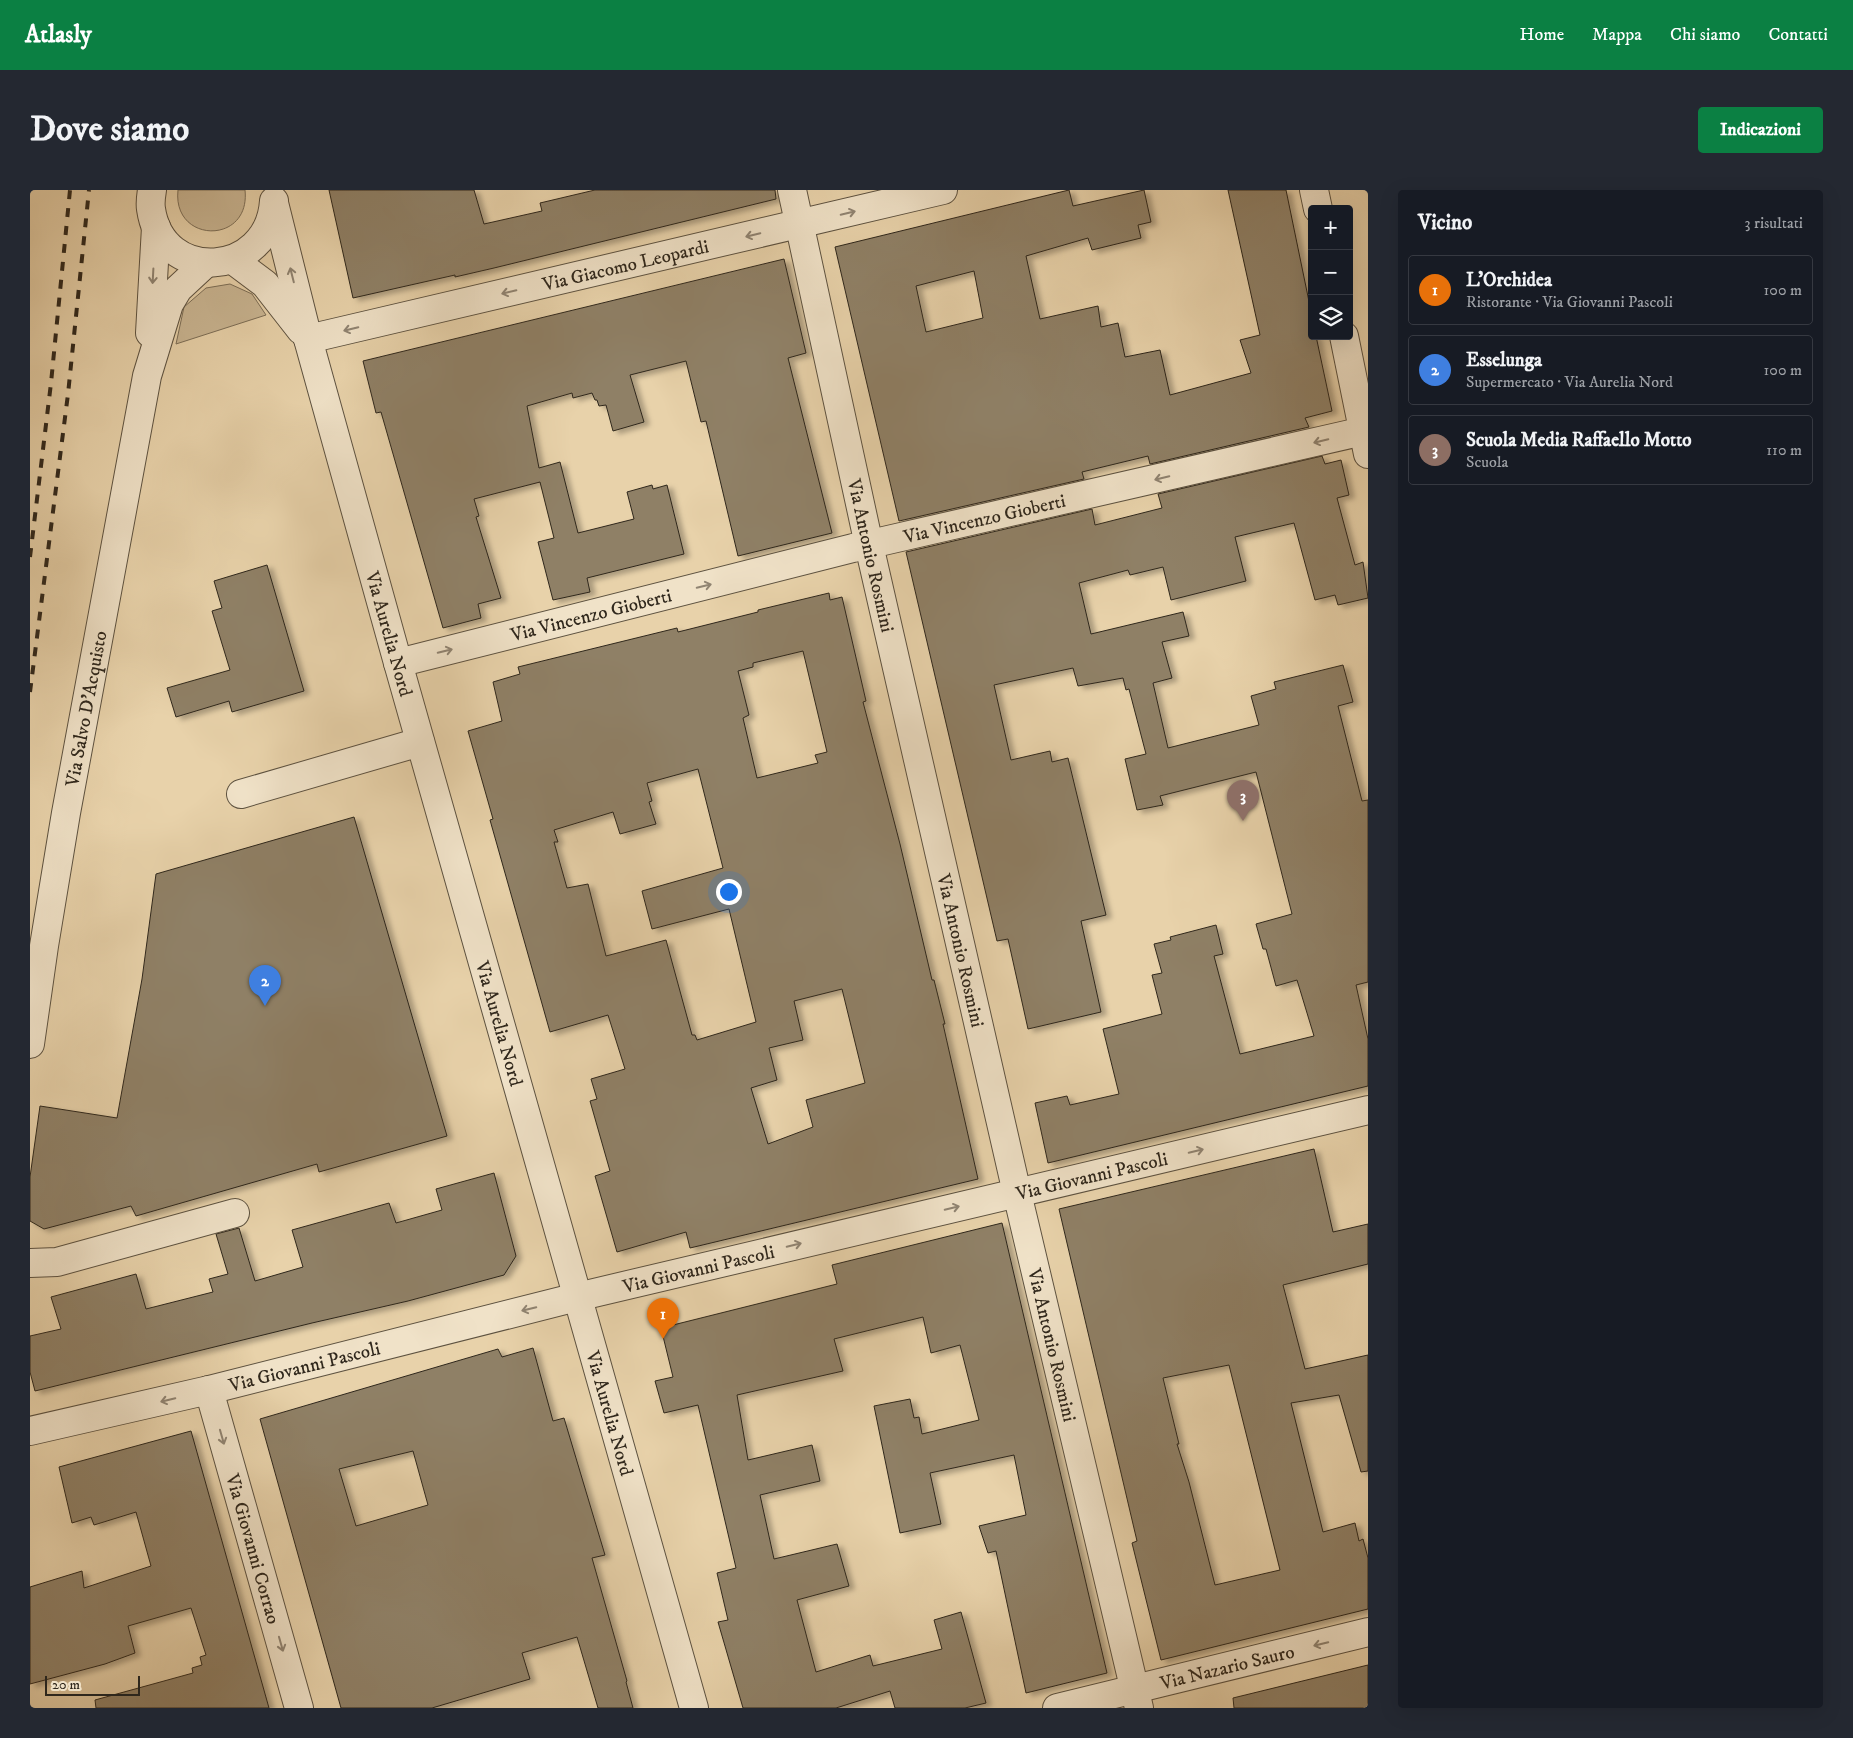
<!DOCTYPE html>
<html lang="it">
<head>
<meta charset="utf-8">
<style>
  :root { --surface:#171b24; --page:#242831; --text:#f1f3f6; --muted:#9ea1a6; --line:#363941; --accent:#0b8043 }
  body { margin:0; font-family:"IM FELL DW Pica",serif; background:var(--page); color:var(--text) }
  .controls { position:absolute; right:15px; top:15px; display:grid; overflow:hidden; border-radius:5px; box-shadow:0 5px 20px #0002 }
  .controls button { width:45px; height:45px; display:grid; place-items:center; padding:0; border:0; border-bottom:1px solid var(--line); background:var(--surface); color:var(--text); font:25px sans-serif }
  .scale { position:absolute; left:15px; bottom:12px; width:95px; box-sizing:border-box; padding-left:5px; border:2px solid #2f271c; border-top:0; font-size:14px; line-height:18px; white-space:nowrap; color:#2f271c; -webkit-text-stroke:4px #f0e2c8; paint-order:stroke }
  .you { position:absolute; left:698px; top:701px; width:18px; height:18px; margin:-12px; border:4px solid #fff; border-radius:50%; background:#1a73e8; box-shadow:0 0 0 8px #1a73e833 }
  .badge { display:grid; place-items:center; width:32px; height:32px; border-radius:50%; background:var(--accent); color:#fff; font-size:16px; font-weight:700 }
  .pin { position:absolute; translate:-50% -41px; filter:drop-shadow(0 1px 2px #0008) }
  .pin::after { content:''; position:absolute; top:26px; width:18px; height:15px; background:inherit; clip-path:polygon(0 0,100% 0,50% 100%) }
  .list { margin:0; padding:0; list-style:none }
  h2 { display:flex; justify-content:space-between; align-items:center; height:65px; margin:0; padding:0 20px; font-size:21px }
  h2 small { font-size:16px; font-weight:400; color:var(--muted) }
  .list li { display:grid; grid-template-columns:32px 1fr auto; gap:15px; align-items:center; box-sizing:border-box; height:70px; margin:0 10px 10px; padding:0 10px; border:1px solid var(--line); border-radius:5px }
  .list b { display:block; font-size:19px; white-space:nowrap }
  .list p { margin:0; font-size:16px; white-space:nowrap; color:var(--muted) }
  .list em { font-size:16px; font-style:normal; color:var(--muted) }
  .icon { flex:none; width:28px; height:28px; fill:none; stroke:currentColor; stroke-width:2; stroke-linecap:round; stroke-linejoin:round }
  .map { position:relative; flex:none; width:1338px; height:1518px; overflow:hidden; border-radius:5px }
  header { display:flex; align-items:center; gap:30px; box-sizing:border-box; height:70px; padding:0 25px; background:var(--accent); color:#fff }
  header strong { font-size:24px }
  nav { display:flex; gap:28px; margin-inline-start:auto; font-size:18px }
  .intro { display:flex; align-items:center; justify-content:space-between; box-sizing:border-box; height:120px; padding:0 30px }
  h1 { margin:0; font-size:35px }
  .button { padding:12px 22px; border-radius:5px; background:var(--accent); color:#fff; font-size:18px; font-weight:700 }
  main { display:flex; gap:30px; padding:0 30px }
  aside { flex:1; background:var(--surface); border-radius:5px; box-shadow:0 5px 20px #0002 }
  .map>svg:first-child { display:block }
  .green { fill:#c9b592; stroke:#7c6e57 }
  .building { fill:#8f8066; stroke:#2f271c; fill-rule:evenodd; filter:url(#shadow) }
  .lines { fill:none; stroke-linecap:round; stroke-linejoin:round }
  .minor-casing { stroke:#5d5240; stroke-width:30 }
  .minor { stroke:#f0e2c8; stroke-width:28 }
  .rail { stroke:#2f271c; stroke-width:4; stroke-dasharray:9 9; stroke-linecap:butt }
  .oneway { stroke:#908472 }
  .labels { text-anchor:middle; stroke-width:4; stroke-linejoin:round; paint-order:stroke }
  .street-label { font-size:19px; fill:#2f271c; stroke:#f0e2c8 }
</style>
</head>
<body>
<header>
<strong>Atlasly</strong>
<nav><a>Home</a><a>Mappa</a><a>Chi siamo</a><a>Contatti</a></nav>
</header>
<div class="intro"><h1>Dove siamo</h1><a class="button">Indicazioni</a></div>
<main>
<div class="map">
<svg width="1338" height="1518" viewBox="0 0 1338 1518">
  <defs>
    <filter id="shadow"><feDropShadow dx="5.5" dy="3" stdDeviation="2.5" flood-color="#0004"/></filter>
  </defs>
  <rect width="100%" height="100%" fill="#e8d2aa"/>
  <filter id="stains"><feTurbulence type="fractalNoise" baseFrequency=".004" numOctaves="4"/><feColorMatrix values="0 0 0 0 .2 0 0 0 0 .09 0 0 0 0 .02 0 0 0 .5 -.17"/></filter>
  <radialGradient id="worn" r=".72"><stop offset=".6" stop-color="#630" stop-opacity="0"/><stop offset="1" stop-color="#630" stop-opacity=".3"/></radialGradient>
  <path class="green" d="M148 0H215C221 55 142 54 148 0Z
    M200 94 222 104 236 125 146 154 154 117 176 98Z"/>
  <path class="building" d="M299 0H444L454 34 512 21 510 13 565 0H745L746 9 464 78 425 87V85L323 108Z
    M1039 0 1043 16 1114 0 1121 32 1108 35 1111 48 1062 60 1058 48 996 66 1010 129 1068 116 1071 137 1088 133 1095 167 1130 160 1140 205 1221 183 1210 150 1230 145 1198 0H1256L1282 126V146H1286L1302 221 1275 228 1279 237 1120 274 1118 266 1052 282 1054 289 869 331 805 57ZM944 81 953 128 896 142 886 96Z
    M754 69 776 163 758 168 802 343 708 366 676 231 671 232 656 171 600 185 614 232 583 241 576 215 569 216 567 210H565L562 203 543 208 542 203 497 216 509 278 530 272 548 343 604 329 597 302 622 295 623 299 637 295 654 364 557 388 560 402 523 410 508 352 524 348 510 292 444 309 449 326 446 327 471 408 448 414 451 428 413 438 351 222 346 223 333 171Z
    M1292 266 1295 274 1311 270 1319 305 1307 308 1325 375 1333 372 1338 408 1308 415 1305 405 1285 410 1264 333 1205 347 1216 391 1141 410 1133 377 1100 385 1098 380 1049 393 1061 444 1153 422 1159 446 1132 452 1142 488 1123 493 1138 558 1229 535 1221 506 1246 499 1244 492 1313 475 1323 512 1308 516 1332 611 1338 610V792L1326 795 1338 849V896L1018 973 1005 913 1037 906 1040 915 1089 904 1073 839 1132 824 1122 785 1132 783 1124 754 1141 750 1140 747 1186 735 1193 764 1184 766 1210 864 1284 846 1267 790 1246 796 1236 759H1233L1226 734 1262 724 1226 582 1130 606 1133 615 1107 620 1095 569 1116 564 1099 499 1096 500 1093 488 1048 496 1043 478 964 495 981 570 1020 561 1022 572 1038 568 1076 725 1051 731 1071 822 998 839 978 749 967 751 876 362 1062 319 1065 335 1132 318 1128 304Z
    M237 375 274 501 202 522 199 511 146 527 137 498 200 480 182 421 192 418 184 391Z
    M799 403 800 410 812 407 836 511 833 512 870 654 902 790H904L915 834H913L948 989 660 1058 656 1042 587 1062 565 986 580 981 560 911 567 909 561 889 595 879 578 825 520 842 460 630 463 629 438 541 472 531 463 492 490 484 488 477 647 438 648 442 728 422V420ZM773 461 797 562 785 565 788 573 727 588 713 528 719 525 708 481 723 477V473ZM668 579 693 678 612 701 622 739 699 719 726 832 667 850 665 845H662L636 750 576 766 558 694 537 698 524 652H528L524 640 583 622 590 644 626 634 619 612 622 611 617 593ZM812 799 835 893 776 910 783 937 738 954 721 898 747 890 739 858 773 850 764 811Z
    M324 627 417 946 289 982 287 974 106 1026 101 1016 14 1039 0 1031V987L10 916 87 928 112 789 126 684Z
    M1284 959 1303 1042 1338 1034V1074L1253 1095 1275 1179 1338 1165V1281L1331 1282 1309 1205 1261 1213 1293 1342 1325 1333 1329 1351 1333 1349 1338 1368V1419L1131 1470 1102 1353 1107 1351 1029 1019ZM1199 1175 1250 1380 1185 1395 1159 1292 1147 1254H1149L1133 1188Z
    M464 983 486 1066 474 1085 378 1111 282 1133 5 1201 0 1182V1146L31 1139 21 1107 106 1084 116 1119 183 1102 179 1089 198 1084 186 1044 209 1038 225 1091 273 1077 262 1040 359 1013 366 1033 412 1020 406 999Z
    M972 1033 1077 1483 996 1503 966 1361 958 1363 949 1336 996 1325 984 1265 900 1283 911 1334 870 1343 844 1216 880 1209 884 1228 889 1227 892 1244 949 1230 930 1155 901 1163 893 1127 804 1149 813 1181 707 1205 718 1270 782 1255 790 1291 730 1305 744 1369 807 1354 819 1396 767 1410 786 1482 840 1465 843 1476 912 1459 904 1430 931 1422 956 1513 935 1518H865L860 1501 806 1518H713L688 1432 698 1430 687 1383 706 1378 668 1215 634 1223 625 1191 643 1187 631 1138 807 1094 802 1075Z
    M503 1158 523 1231 534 1228 575 1365 562 1368 597 1491 596 1492 603 1518H568L547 1447 492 1463 500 1489 402 1518H311L230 1229 468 1159 472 1167ZM383 1261 398 1315 326 1336 309 1279Z
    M161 1241 239 1518H66L65 1510 163 1483 162 1478 172 1475 170 1467 176 1465 161 1418 98 1436 105 1463 75 1474 0 1494V1397L52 1381 54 1398 121 1376 106 1322 64 1335 61 1327 42 1333 29 1277Z
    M1338 1475V1518H1204L1203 1508Z"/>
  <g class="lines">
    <g class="minor-casing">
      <g id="minor">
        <path d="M122 0C121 6 120 13 121 19 132 95 239 88 244 11"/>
        <path id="s1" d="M762 0 839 355 987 1003 1109 1518"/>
        <path d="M1284 0 1288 19"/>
        <path id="s2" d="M244 13 278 149 368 473 664 1518"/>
        <path d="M203 70 235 94 271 140"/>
        <path d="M120 143 126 37"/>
        <path d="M1314 146 1338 264"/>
        <path id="s3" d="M278 149 913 0"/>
        <path id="s4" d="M368 473 823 358 1338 240"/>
        <path d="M211 604 390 552"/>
        <path id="s5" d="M0 854 14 756 36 623 117 186 139 114 148 99 176 73"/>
        <path d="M0 1073 27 1072 205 1023"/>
        <path id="s6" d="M179 1200 269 1518"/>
        <path id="s7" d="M0 1241 179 1200 547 1107 1338 920"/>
        <path id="s8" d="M1027 1518 1338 1442"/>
      </g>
    </g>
    <use href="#minor" class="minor"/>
    <path class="rail" d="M0 367 21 193 40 0
      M0 502 38 204 59 0"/>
  </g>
  <defs><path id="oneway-shaft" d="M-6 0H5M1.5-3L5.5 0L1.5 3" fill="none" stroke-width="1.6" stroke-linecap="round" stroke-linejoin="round" transform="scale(1.25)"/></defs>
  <g class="oneway">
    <use href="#oneway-shaft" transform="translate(818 23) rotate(-13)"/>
    <use href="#oneway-shaft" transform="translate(723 45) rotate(167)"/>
    <use href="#oneway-shaft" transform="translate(262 85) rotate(-104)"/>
    <use href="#oneway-shaft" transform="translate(123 86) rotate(93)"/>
    <use href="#oneway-shaft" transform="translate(479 102) rotate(167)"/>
    <use href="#oneway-shaft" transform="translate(321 139) rotate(167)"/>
    <use href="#oneway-shaft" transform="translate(1291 251) rotate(167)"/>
    <use href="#oneway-shaft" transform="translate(1132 288) rotate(167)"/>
    <use href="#oneway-shaft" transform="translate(674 396) rotate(-14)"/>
    <use href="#oneway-shaft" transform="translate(415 461) rotate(-14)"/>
    <use href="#oneway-shaft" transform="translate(1166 961) rotate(-13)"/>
    <use href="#oneway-shaft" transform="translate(922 1018) rotate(-13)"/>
    <use href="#oneway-shaft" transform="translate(764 1055) rotate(-13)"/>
    <use href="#oneway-shaft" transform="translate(499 1119) rotate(166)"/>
    <use href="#oneway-shaft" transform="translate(138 1210) rotate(167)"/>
    <use href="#oneway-shaft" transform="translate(192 1247) rotate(74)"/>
    <use href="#oneway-shaft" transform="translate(251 1454) rotate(74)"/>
    <use href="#oneway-shaft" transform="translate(1291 1454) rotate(166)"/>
  </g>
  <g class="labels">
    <g class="street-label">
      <text dy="7" stroke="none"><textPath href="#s3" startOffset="326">Via Giacomo Leopardi</textPath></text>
      <text dy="7" stroke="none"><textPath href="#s4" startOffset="604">Via Vincenzo Gioberti</textPath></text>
      <text dy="7" stroke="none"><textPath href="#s1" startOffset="374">Via Antonio Rosmini</textPath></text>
      <text dy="7" stroke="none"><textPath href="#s4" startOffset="199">Via Vincenzo Gioberti</textPath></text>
      <text dy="7" stroke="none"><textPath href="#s2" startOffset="446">Via Aurelia Nord</textPath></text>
      <text dy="7" stroke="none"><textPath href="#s5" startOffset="340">Via Salvo D'Acquisto</textPath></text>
      <text dy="7" stroke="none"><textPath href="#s1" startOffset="779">Via Antonio Rosmini</textPath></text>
      <text dy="7" stroke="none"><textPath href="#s2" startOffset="851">Via Aurelia Nord</textPath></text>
      <text dy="7" stroke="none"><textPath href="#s7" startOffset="1092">Via Giovanni Pascoli</textPath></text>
      <text dy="7" stroke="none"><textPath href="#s7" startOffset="688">Via Giovanni Pascoli</textPath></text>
      <text dy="7" stroke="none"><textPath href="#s1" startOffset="1184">Via Antonio Rosmini</textPath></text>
      <text dy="7" stroke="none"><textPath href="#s7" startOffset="282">Via Giovanni Pascoli</textPath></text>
      <text dy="7" stroke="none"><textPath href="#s2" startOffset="1256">Via Aurelia Nord</textPath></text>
      <text dy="7" stroke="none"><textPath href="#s6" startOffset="165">Via Giovanni Corrao</textPath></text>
      <text dy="7" stroke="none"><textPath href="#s8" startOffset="175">Via Nazario Sauro</textPath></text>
    </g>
  </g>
  <rect width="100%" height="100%" filter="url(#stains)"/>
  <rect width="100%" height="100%" fill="url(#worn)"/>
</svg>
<div class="controls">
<button>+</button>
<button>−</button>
<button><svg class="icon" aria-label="layers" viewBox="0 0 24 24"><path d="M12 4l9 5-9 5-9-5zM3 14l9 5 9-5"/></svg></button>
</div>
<div class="scale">20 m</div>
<div class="you"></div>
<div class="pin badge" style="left:633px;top:1149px;background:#e8710a">1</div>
<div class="pin badge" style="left:235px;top:816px;background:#3f7fe0">2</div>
<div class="pin badge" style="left:1213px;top:631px;background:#8d6e63">3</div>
</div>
<aside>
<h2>Vicino<small>3 risultati</small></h2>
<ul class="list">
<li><span class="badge" style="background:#e8710a">1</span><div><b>L'Orchidea</b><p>Ristorante · Via Giovanni Pascoli</p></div><em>100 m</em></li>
<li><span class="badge" style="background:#3f7fe0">2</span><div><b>Esselunga</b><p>Supermercato · Via Aurelia Nord</p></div><em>100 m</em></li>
<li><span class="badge" style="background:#8d6e63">3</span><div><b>Scuola Media Raffaello Motto</b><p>Scuola</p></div><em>110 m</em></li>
</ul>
</aside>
</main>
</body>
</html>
